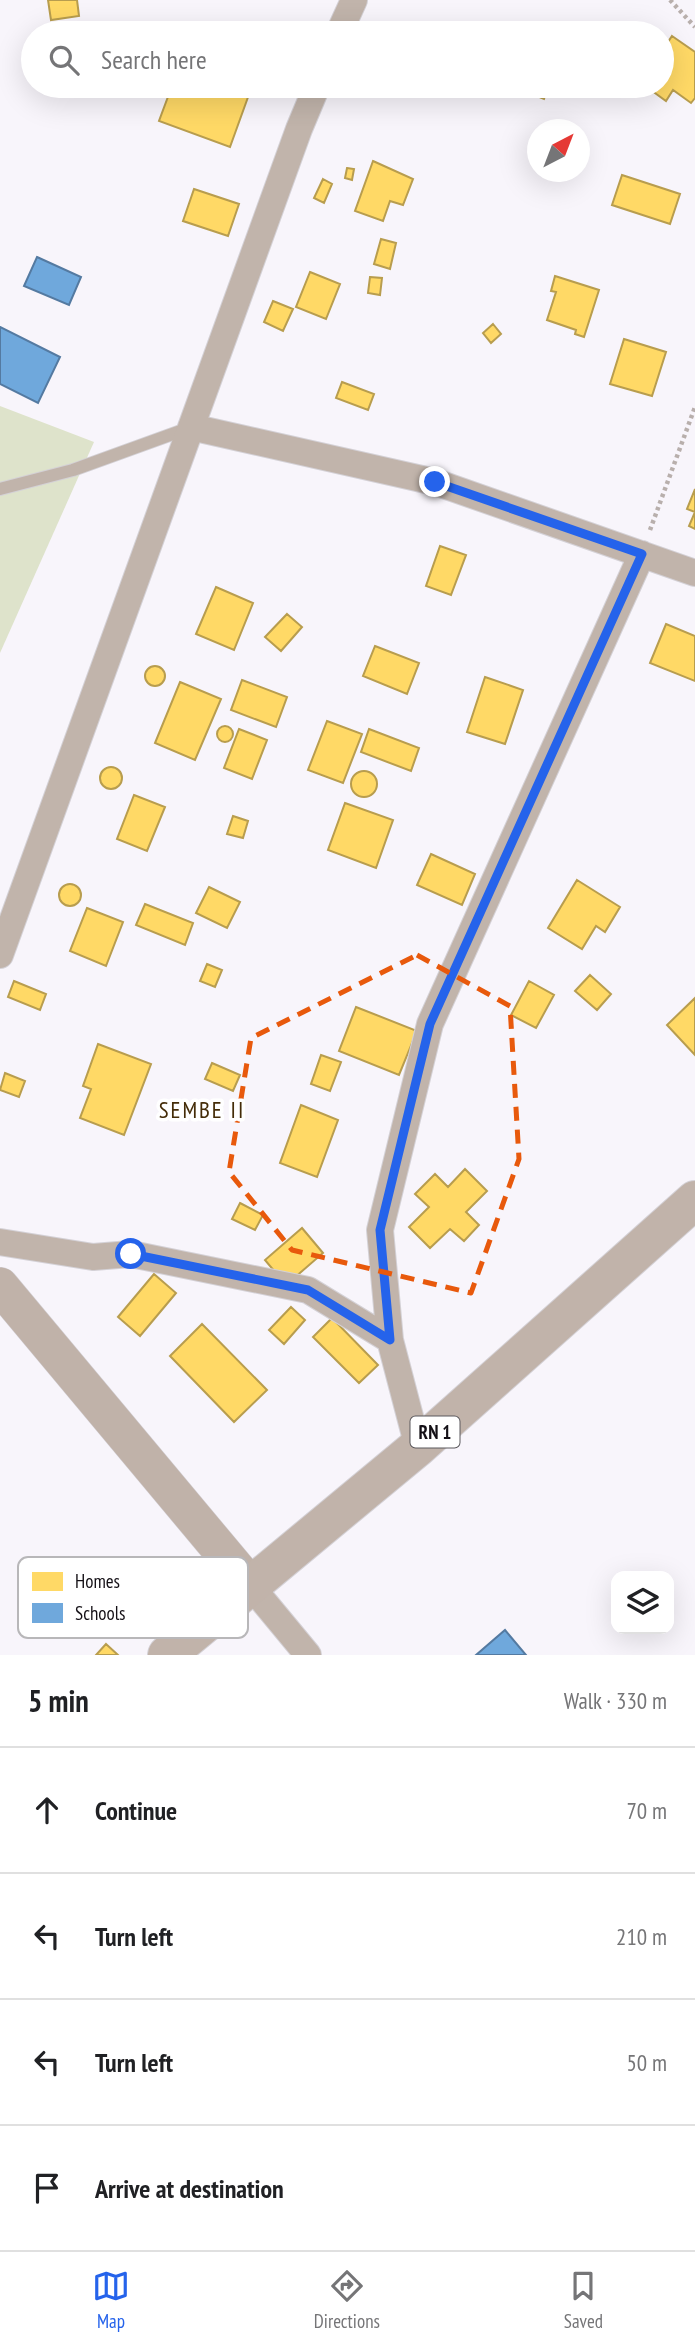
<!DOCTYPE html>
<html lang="en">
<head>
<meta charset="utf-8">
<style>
  :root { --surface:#fff; --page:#f2f2f2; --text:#202124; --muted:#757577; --line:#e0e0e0; --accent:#2563eb }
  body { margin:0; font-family:"PT Sans Narrow",sans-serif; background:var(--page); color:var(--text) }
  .controls { position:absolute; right:21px; bottom:21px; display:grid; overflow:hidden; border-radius:14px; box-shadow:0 7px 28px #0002 }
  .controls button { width:63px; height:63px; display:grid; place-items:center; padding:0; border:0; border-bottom:2px solid var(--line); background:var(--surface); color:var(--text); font:35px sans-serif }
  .compass { position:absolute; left:527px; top:119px; width:63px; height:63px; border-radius:50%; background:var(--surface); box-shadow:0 7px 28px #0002; rotate:42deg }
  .stop { position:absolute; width:21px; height:21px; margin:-16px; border:5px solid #2563eb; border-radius:50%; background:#fff }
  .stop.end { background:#2563eb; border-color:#fff; box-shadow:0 2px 7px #0008 }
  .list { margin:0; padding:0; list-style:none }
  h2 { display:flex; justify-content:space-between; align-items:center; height:91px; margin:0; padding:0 28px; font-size:30px }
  h2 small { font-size:23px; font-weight:400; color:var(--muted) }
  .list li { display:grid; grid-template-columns:46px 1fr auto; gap:21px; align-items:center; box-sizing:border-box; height:126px; padding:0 28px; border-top:2px solid var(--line) }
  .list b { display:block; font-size:26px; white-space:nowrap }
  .list em { font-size:23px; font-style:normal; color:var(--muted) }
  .icon { flex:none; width:38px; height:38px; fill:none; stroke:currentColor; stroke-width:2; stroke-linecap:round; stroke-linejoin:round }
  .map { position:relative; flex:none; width:695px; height:1655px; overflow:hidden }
  .search { position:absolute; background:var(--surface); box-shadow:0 7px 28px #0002; left:21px; right:21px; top:21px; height:77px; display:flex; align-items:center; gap:18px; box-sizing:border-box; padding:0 24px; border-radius:38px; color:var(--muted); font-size:26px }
  .sheet { height:595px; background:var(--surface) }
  nav { display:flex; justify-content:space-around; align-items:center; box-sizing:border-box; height:98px; border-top:2px solid var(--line); background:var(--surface); font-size:19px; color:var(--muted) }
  nav a { display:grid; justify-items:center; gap:4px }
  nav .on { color:var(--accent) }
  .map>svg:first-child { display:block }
  .green { fill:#dee3cb }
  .homes { fill:#ffd966; stroke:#b89d4e; stroke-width:2 }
  .schools { fill:#6fa8dc; stroke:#547aa1; stroke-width:2 }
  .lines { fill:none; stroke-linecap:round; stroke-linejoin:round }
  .service-casing { stroke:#d4d1d6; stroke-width:14 }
  .minor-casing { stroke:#d4d1d6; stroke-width:28 }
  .secondary-casing { stroke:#d4d1d6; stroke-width:38 }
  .primary-casing { stroke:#d4d1d6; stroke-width:40 }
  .path { stroke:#b8afac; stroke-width:4.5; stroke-dasharray:3.5 3.5; stroke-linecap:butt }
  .service { stroke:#c1b4ab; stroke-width:12 }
  .minor { stroke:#c1b4ab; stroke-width:26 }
  .secondary { stroke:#c0b2a9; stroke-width:37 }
  .primary { stroke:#c1b3aa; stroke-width:38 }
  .route { stroke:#2563eb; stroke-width:9 }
  .marked { fill:none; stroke:#e8590c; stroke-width:5; stroke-dasharray:14 9; stroke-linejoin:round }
  .labels { text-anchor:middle; stroke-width:7; stroke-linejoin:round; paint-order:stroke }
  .shield { fill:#fff; stroke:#5a585c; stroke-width:2 }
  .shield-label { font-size:19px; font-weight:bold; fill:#141016 }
  .neighbourhood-label { font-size:23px; letter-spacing:2px; fill:#442c08; stroke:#fff }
  .key { fill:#fff; stroke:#b8b7b9; stroke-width:2 }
  .key-label { font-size:19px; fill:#141016 }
</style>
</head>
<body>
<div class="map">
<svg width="695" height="1655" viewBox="0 0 695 1655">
  <rect width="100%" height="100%" fill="#f8f5fb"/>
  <path class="green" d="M0 406 94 442 0 653Z"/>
  <path class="homes" d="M48 0H77L79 16 51 20Z
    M672 36 695 52V98L691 103 673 90 666 101 648 88 662 86V51Z
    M172 86H252L230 147 159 121Z
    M512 86H548L544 99Z
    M373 161 413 179 403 205 390 201 383 221 355 211Z
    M347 168 354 169 352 180 345 178Z
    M622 175 680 194 670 224 612 205Z
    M323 179 332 184 324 203 314 198Z
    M194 189 239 204 228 236 183 221Z
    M381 239 396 243 390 269 374 264Z
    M310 272 340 284 326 319 296 307Z
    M555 276 599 290 584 337 575 334 576 330 547 320 556 292 551 291Z
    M370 277 382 278 380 295 368 293Z
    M273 301 293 309 283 331 264 322Z
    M493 324 501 334 491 343 483 333Z
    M624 339 666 352 652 396 610 384Z
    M342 382 374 394 368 410 336 398Z
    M695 489V529L689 526 695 512 687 509Z
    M440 546 466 555 451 595 426 586Z
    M216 587 253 603 234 650 196 634Z
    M287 614 302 627 281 651 265 637Z
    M666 624 695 636V681L650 663Z
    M375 646 419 663 407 694 363 676Z
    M145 676a10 10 0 1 1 20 0a10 10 0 1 1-20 0Z
    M485 677 523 690 505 744 467 732Z
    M242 680 287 697 276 727 231 710Z
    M180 682 221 699 195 760 155 743Z
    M327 721 362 734 343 783 308 770Z
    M217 734a8 8 0 1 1 16 0a8 8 0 1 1-16 0Z
    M239 729 267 740 252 779 224 768Z
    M369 729 419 748 411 771 361 752Z
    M100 778a11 11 0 1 1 22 0a11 11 0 1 1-22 0Z
    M351 784a13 13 0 1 1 26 0a13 13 0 1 1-26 0Z
    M134 795 165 807 147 851 117 839Z
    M345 803 393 820 376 868 328 850Z
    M233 816 248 821 243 838 227 834Z
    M431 854 475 874 462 905 417 885Z
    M577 880 620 907 605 932 596 926 582 949 548 928Z
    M59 895a11 11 0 1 1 22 0a11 11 0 1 1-22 0Z
    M209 887 240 902 227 928 196 913Z
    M145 904 193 923 185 945 136 925Z
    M87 908 123 922 106 966 70 951Z
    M207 964 222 970 215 987 200 981Z
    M590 975 611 994 597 1010 575 991Z
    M14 981 46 994 40 1010 8 997Z
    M529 981 554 995 536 1028 511 1015Z
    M695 998V1055L667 1025Z
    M356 1007 417 1031 399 1075 339 1051Z
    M98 1044 151 1064 124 1135 80 1118 91 1089 83 1086Z
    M321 1055 341 1062 330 1091 311 1084Z
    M212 1063 240 1075 233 1091 205 1079Z
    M5 1073 25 1081 19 1097 0 1090Z
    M301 1105 338 1120 317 1177 280 1163Z
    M465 1169 487 1191 466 1212 479 1225 464 1241 450 1229 430 1248 409 1227 429 1207 415 1194 435 1174 448 1187Z
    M240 1203 263 1215 255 1230 232 1219Z
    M302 1228 323 1253 286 1285 265 1260Z
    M154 1274 176 1293 140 1336 118 1317Z
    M291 1307 305 1320 284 1344 269 1330Z
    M332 1318 378 1365 359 1383 313 1337Z
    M202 1324 267 1390 234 1422 170 1356Z
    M106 1644 118 1655H96Z"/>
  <path class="schools" d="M37 257 81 277 69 305 24 286Z
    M0 327 60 357 38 403 0 384Z
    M505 1630 526 1655H476Z"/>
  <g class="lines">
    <g class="service-casing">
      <path id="service" d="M0 489 73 470 189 428"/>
    </g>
    <g class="minor-casing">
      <path id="minor" d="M339 33 354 0
        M191 427 435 482 695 573
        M0 955 299 129 317 86
        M0 1242 93 1257 131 1254 308 1290 390 1340
        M418 1447 390 1340 380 1230 430 1024 642 554
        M250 1585 308 1655"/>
    </g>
    <g class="secondary-casing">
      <path id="secondary" d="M0 1286 250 1585"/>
    </g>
    <g class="primary-casing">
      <path id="primary" d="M167 1655 418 1447 695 1200"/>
    </g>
    <path class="path" d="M670 0 695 27
      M650 530 695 407"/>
    <use href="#service" class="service"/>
    <use href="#minor" class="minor"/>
    <use href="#secondary" class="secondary"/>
    <use href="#primary" class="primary"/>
  </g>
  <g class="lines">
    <path class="route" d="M131 1254 308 1290 390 1340 380 1230 430 1024 642 554 435 482"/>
  </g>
  <path class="marked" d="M417 955 510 1006 519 1159 471 1293 292 1250 229 1172 251 1038Z"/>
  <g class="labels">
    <rect class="shield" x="410.5" y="1416.5" width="49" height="31" rx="5"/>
    <g class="shield-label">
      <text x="435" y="1439">RN 1</text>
    </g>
    <g class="neighbourhood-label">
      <text x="202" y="1118">SEMBE II</text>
    </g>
  </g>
  <rect x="18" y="1557" width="230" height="81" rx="10" class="key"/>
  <rect x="32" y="1572" width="31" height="19" fill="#ffd966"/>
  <rect x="32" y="1603" width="31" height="20" fill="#6fa8dc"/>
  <g class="key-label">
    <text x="75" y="1588">Homes</text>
    <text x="75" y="1620">Schools</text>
  </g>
</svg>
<div class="controls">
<button><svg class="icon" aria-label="layers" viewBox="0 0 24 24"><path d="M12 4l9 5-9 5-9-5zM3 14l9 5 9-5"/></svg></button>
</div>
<svg class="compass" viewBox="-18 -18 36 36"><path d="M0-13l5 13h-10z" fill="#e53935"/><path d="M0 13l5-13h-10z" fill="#757577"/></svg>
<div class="stop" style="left:131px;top:1254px"></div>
<div class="stop end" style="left:435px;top:482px"></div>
<div class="search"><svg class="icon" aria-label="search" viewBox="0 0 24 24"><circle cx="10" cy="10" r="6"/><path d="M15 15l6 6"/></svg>Search here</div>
</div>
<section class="sheet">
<h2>5 min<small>Walk · 330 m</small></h2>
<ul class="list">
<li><svg class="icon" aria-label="ahead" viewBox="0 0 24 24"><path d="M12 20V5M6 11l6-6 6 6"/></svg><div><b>Continue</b></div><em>70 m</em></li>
<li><svg class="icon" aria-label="left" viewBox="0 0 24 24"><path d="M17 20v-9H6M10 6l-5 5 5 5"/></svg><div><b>Turn left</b></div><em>210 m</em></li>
<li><svg class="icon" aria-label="left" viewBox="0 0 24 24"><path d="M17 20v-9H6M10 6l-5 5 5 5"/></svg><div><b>Turn left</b></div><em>50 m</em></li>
<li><svg class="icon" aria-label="arrive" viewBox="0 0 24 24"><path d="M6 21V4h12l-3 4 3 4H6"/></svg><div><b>Arrive at destination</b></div></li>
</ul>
</section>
<nav>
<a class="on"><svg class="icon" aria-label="map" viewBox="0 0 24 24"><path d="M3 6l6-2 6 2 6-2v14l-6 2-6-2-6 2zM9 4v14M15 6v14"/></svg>Map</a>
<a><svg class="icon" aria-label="directions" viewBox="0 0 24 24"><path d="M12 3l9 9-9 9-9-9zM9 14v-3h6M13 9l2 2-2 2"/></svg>Directions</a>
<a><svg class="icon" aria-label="saved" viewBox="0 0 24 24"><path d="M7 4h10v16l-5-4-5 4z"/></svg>Saved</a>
</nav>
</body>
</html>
